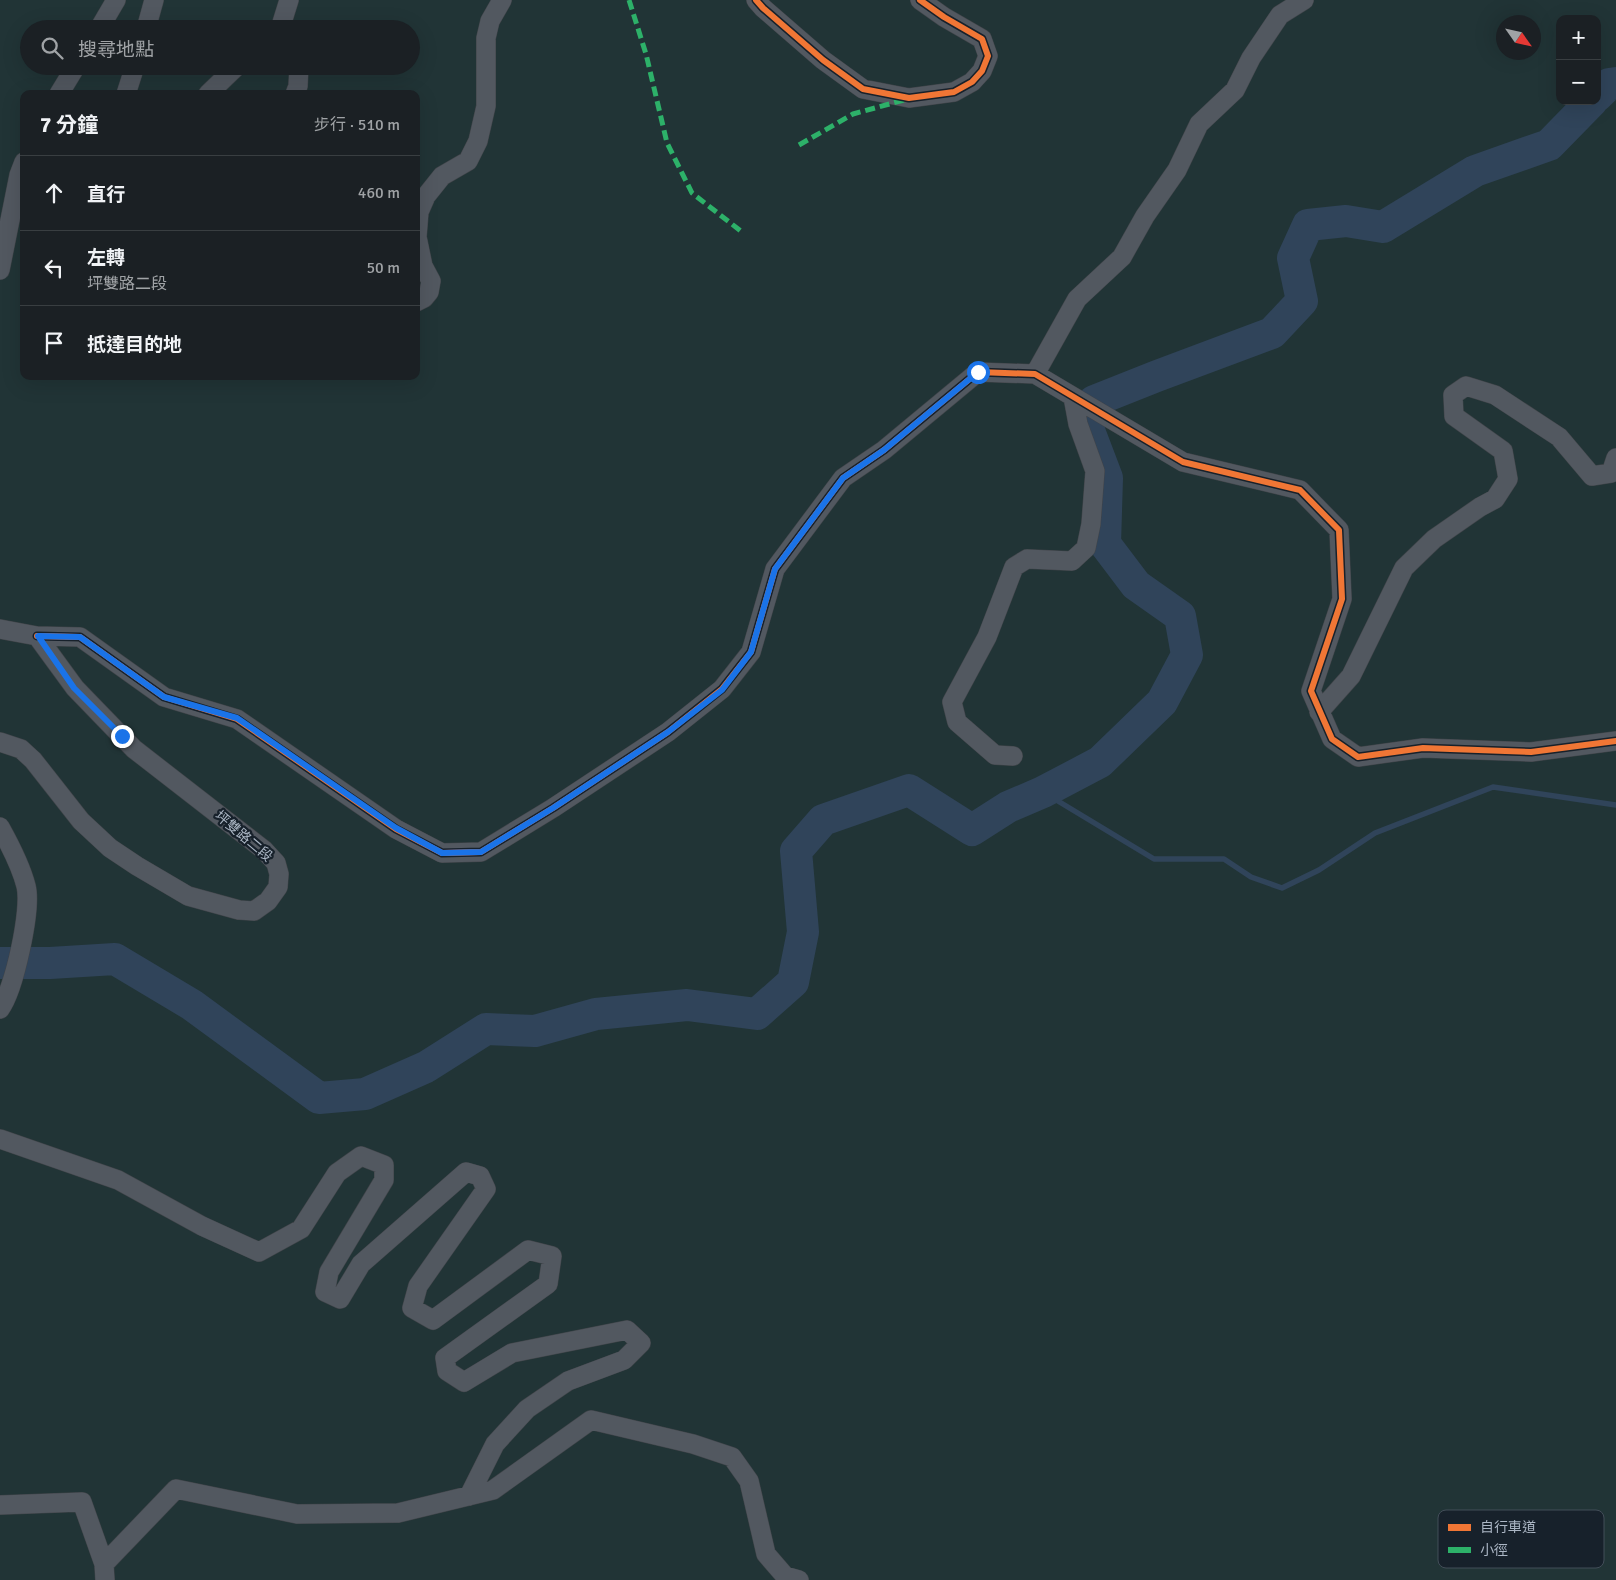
<!DOCTYPE html>
<html lang="zh-TW">
<head>
<meta charset="utf-8">
<style>
  :root { --surface:#1b2024; --page:#24282c; --text:#f1f3f6; --muted:#a0a3a6; --line:#393e41 }
  body { margin:0; font-family:Signika,"Noto Sans TC",sans-serif; background:var(--page); color:var(--text) }
  .controls { position:absolute; right:15px; top:15px; display:grid; overflow:hidden; border-radius:10px; box-shadow:0 5px 20px #0002 }
  .controls button { width:45px; height:45px; display:grid; place-items:center; padding:0; border:0; border-bottom:1px solid var(--line); background:var(--surface); color:var(--text); font:25px sans-serif }
  .compass { position:absolute; left:1496px; top:15px; width:45px; height:45px; border-radius:50%; background:var(--surface); box-shadow:0 5px 20px #0002; rotate:124deg }
  .stop { position:absolute; width:15px; height:15px; margin:-11px; border:4px solid #1a73e8; border-radius:50%; background:#fff }
  .stop.end { background:#1a73e8; border-color:#fff; box-shadow:0 1px 5px #0008 }
  .list { margin:0; padding:0; list-style:none }
  h2 { display:flex; justify-content:space-between; align-items:center; height:65px; margin:0; padding:0 20px; font-size:21px }
  h2 small { font-size:16px; font-weight:400; color:var(--muted) }
  .list li { display:grid; grid-template-columns:32px 1fr auto; gap:15px; align-items:center; box-sizing:border-box; height:75px; padding:0 20px; border-top:1px solid var(--line) }
  .list b { display:block; font-size:19px; white-space:nowrap }
  .list p { margin:0; font-size:16px; white-space:nowrap; color:var(--muted) }
  .list em { font-size:16px; font-style:normal; color:var(--muted) }
  .icon { flex:none; width:28px; height:28px; fill:none; stroke:currentColor; stroke-width:2; stroke-linecap:round; stroke-linejoin:round }
  .map { position:relative; flex:none; width:1616px; height:1580px; overflow:hidden }
  .search { position:absolute; background:var(--surface); box-shadow:0 5px 20px #0002; left:20px; top:20px; width:400px; height:55px; display:flex; align-items:center; gap:12px; box-sizing:border-box; padding:0 18px; border-radius:28px; color:var(--muted); font-size:19px }
  .panel { position:absolute; background:var(--surface); box-shadow:0 5px 20px #0002; left:20px; top:90px; width:400px; height:290px; border-radius:10px }
  .map>svg:first-child { display:block }
  .green { fill:#213436; fill-rule:evenodd }
  .lines { fill:none; stroke-linecap:round; stroke-linejoin:round }
  .stream { stroke:#30445a; stroke-width:5.5 }
  .river { stroke:#30445a; stroke-width:32 }
  .minor-casing { stroke:#404449; stroke-width:20 }
  .minor { stroke:#525860; stroke-width:19 }
  .quiet { stroke:#2db169; stroke-width:5; stroke-dasharray:10 5; stroke-linecap:butt }
  .cycleway-casing { stroke:#17212b; stroke-width:9 }
  .cycleway { stroke:#f07635; stroke-width:6 }
  .route { stroke:#1a73e8; stroke-width:6 }
  .labels { text-anchor:middle; stroke-width:4.5; stroke-linejoin:round; paint-order:stroke }
  .street-label { font-size:14px; fill:#abb6c4; stroke:#17212b }
  .key { fill:#17212b; stroke:#434e59; stroke-width:1 }
  .key-label { font-size:14px; fill:#abb6c4 }
</style>
</head>
<body>
<div class="map">
<svg width="1616" height="1580" viewBox="0 0 1616 1580">
  <rect width="100%" height="100%" fill="#242a30"/>
  <path class="green" d="M0 0H1616V1580H0ZM1560 19H1597V101H1560ZM1504 22H1534V52H1504ZM29 29H411V66H29ZM24 94H416V376H24Z"/>
  <g class="lines">
    <path class="stream" d="M1043 792 1154 859H1224L1251 877 1282 888 1319 870 1375 833 1493 787 1616 805"/>
    <path class="river" d="M1597 96 1609 84 1616 83
      M1094 401 1157 376 1272 333 1302 301 1293 258 1308 225 1346 221 1383 227 1475 171 1549 145 1592 101
      M0 963H50L115 959 192 1005 319 1098 365 1094 426 1067 486 1029 535 1031 596 1014 687 1005 757 1014 793 982 803 932 796 851 823 820 909 790 972 830 1008 807 1043 792 1100 762 1162 702 1187 655 1180 616 1136 585 1105 544 1107 478 1088 428 1089 423"/>
    <g class="minor-casing">
      <path id="minor" d="M756 0 763 8 823 60 863 89 909 98 954 92 972 82 982 71 988 56 982 39 944 17 920 0
        M99 29 116 0
        M146 29 154 0
        M280 29 289 0
        M59 94 76 66
        M126 94 135 66
        M208 94 237 66
        M295 94 298 86 299 66
        M0 270 19 175 24 162
        M416 302 424 298 429 292 431 281 423 266 417 237 419 212 426 196 442 176 468 161 478 141 486 106V38L490 21 502 0
        M1035 374 1077 299 1122 257 1145 216 1177 170 1199 124 1235 90 1251 58 1280 15 1304 0
        M0 629 37 636 75 688 134 749 264 850 276 863 279 874 278 887 268 901 254 911 239 910 188 896 137 866 110 848 81 821 33 760 21 749 0 742
        M37 636 80 637 164 697 237 719 396 829 442 853 481 852 553 808 668 732 722 689 751 652 775 569 843 478 884 450 978 372 1035 374 1183 462 1300 490 1339 530 1342 599 1311 691 1332 739 1358 757 1423 748 1531 752 1616 741
        M1319 712 1351 676 1404 568 1434 539 1480 507 1495 499 1508 479 1503 451 1454 416 1453 395 1466 386 1495 395 1559 437 1592 476 1611 473 1616 458
        M1013 756 995 755 957 722 952 702 987 637 1014 567 1027 559 1072 561 1086 548 1091 524 1095 471 1078 424 1073 397
        M0 827C10 845 21 866 26 886 32 909 14 990 0 1009
        M0 1139 118 1180 202 1226 259 1252 301 1229 337 1173 361 1156 384 1165V1180L329 1272 325 1292 340 1299 361 1264 466 1172 480 1176 486 1189 418 1286 412 1308 433 1320 528 1250 552 1256 548 1284 445 1358 447 1371 464 1382 512 1353 627 1330 641 1343 624 1360 568 1381 527 1409 495 1444 469 1496
        M0 1505 82 1502 104 1564 105 1580
        M104 1564 176 1489 297 1514 398 1513 493 1490 591 1420 693 1444 732 1457 749 1481 766 1554 785 1576 799 1580"/>
    </g>
    <use href="#minor" class="minor"/>
    <path class="quiet" d="M629 0 646 54 667 143 692 193 742 232
      M799 145 853 114 904 100"/>
    <g class="cycleway-casing">
      <path id="cycleway" d="M756 0 763 8 823 60 863 89 909 98 954 92 972 82 982 71 988 56 982 39 944 17 920 0
        M37 636 80 637 164 697 237 719 396 829 442 853 481 852 553 808 668 732 722 689 751 652 775 569 843 478 884 450 978 372 1035 374 1183 462 1300 490 1339 530 1342 599 1311 691 1332 739 1358 757 1423 748 1531 752 1616 741"/>
    </g>
    <use href="#cycleway" class="cycleway"/>
  </g>
  <g class="lines">
    <path class="route" d="M122 736 74 688 38 636 80 637 164 697 237 718 396 828 442 853 481 852 553 808 668 732 722 690 751 652 775 569 843 478 884 450 978 372"/>
  </g>
  <g class="labels">
    <g class="street-label">
      <text transform="translate(244 836) rotate(40)" y="5">坪雙路二段</text>
    </g>
  </g>
  <rect x="1438" y="1510" width="166" height="58" rx="8" class="key"/>
  <rect x="1448" y="1524" width="23" height="7" fill="#f07635"/>
  <rect x="1448" y="1547" width="23" height="6" fill="#2db169"/>
  <g class="key-label">
    <text x="1480" y="1532">自行車道</text>
    <text x="1480" y="1555">小徑</text>
  </g>
</svg>
<div class="controls">
<button>+</button>
<button>−</button>
</div>
<svg class="compass" viewBox="-18 -18 36 36"><path d="M0-13l5 13h-10z" fill="#e53935"/><path d="M0 13l5-13h-10z" fill="#a0a3a6"/></svg>
<div class="stop" style="left:978px;top:372px"></div>
<div class="stop end" style="left:122px;top:736px"></div>
<div class="search"><svg class="icon" aria-label="search" viewBox="0 0 24 24"><circle cx="10" cy="10" r="6"/><path d="M15 15l6 6"/></svg>搜尋地點</div>
<section class="panel">
<h2>7 分鐘<small>步行 · 510 m</small></h2>
<ul class="list">
<li><svg class="icon" aria-label="ahead" viewBox="0 0 24 24"><path d="M12 20V5M6 11l6-6 6 6"/></svg><div><b>直行</b></div><em>460 m</em></li>
<li><svg class="icon" aria-label="left" viewBox="0 0 24 24"><path d="M17 20v-9H6M10 6l-5 5 5 5"/></svg><div><b>左轉</b><p>坪雙路二段</p></div><em>50 m</em></li>
<li><svg class="icon" aria-label="arrive" viewBox="0 0 24 24"><path d="M6 21V4h12l-3 4 3 4H6"/></svg><div><b>抵達目的地</b></div></li>
</ul>
</section>
</div>
</body>
</html>
